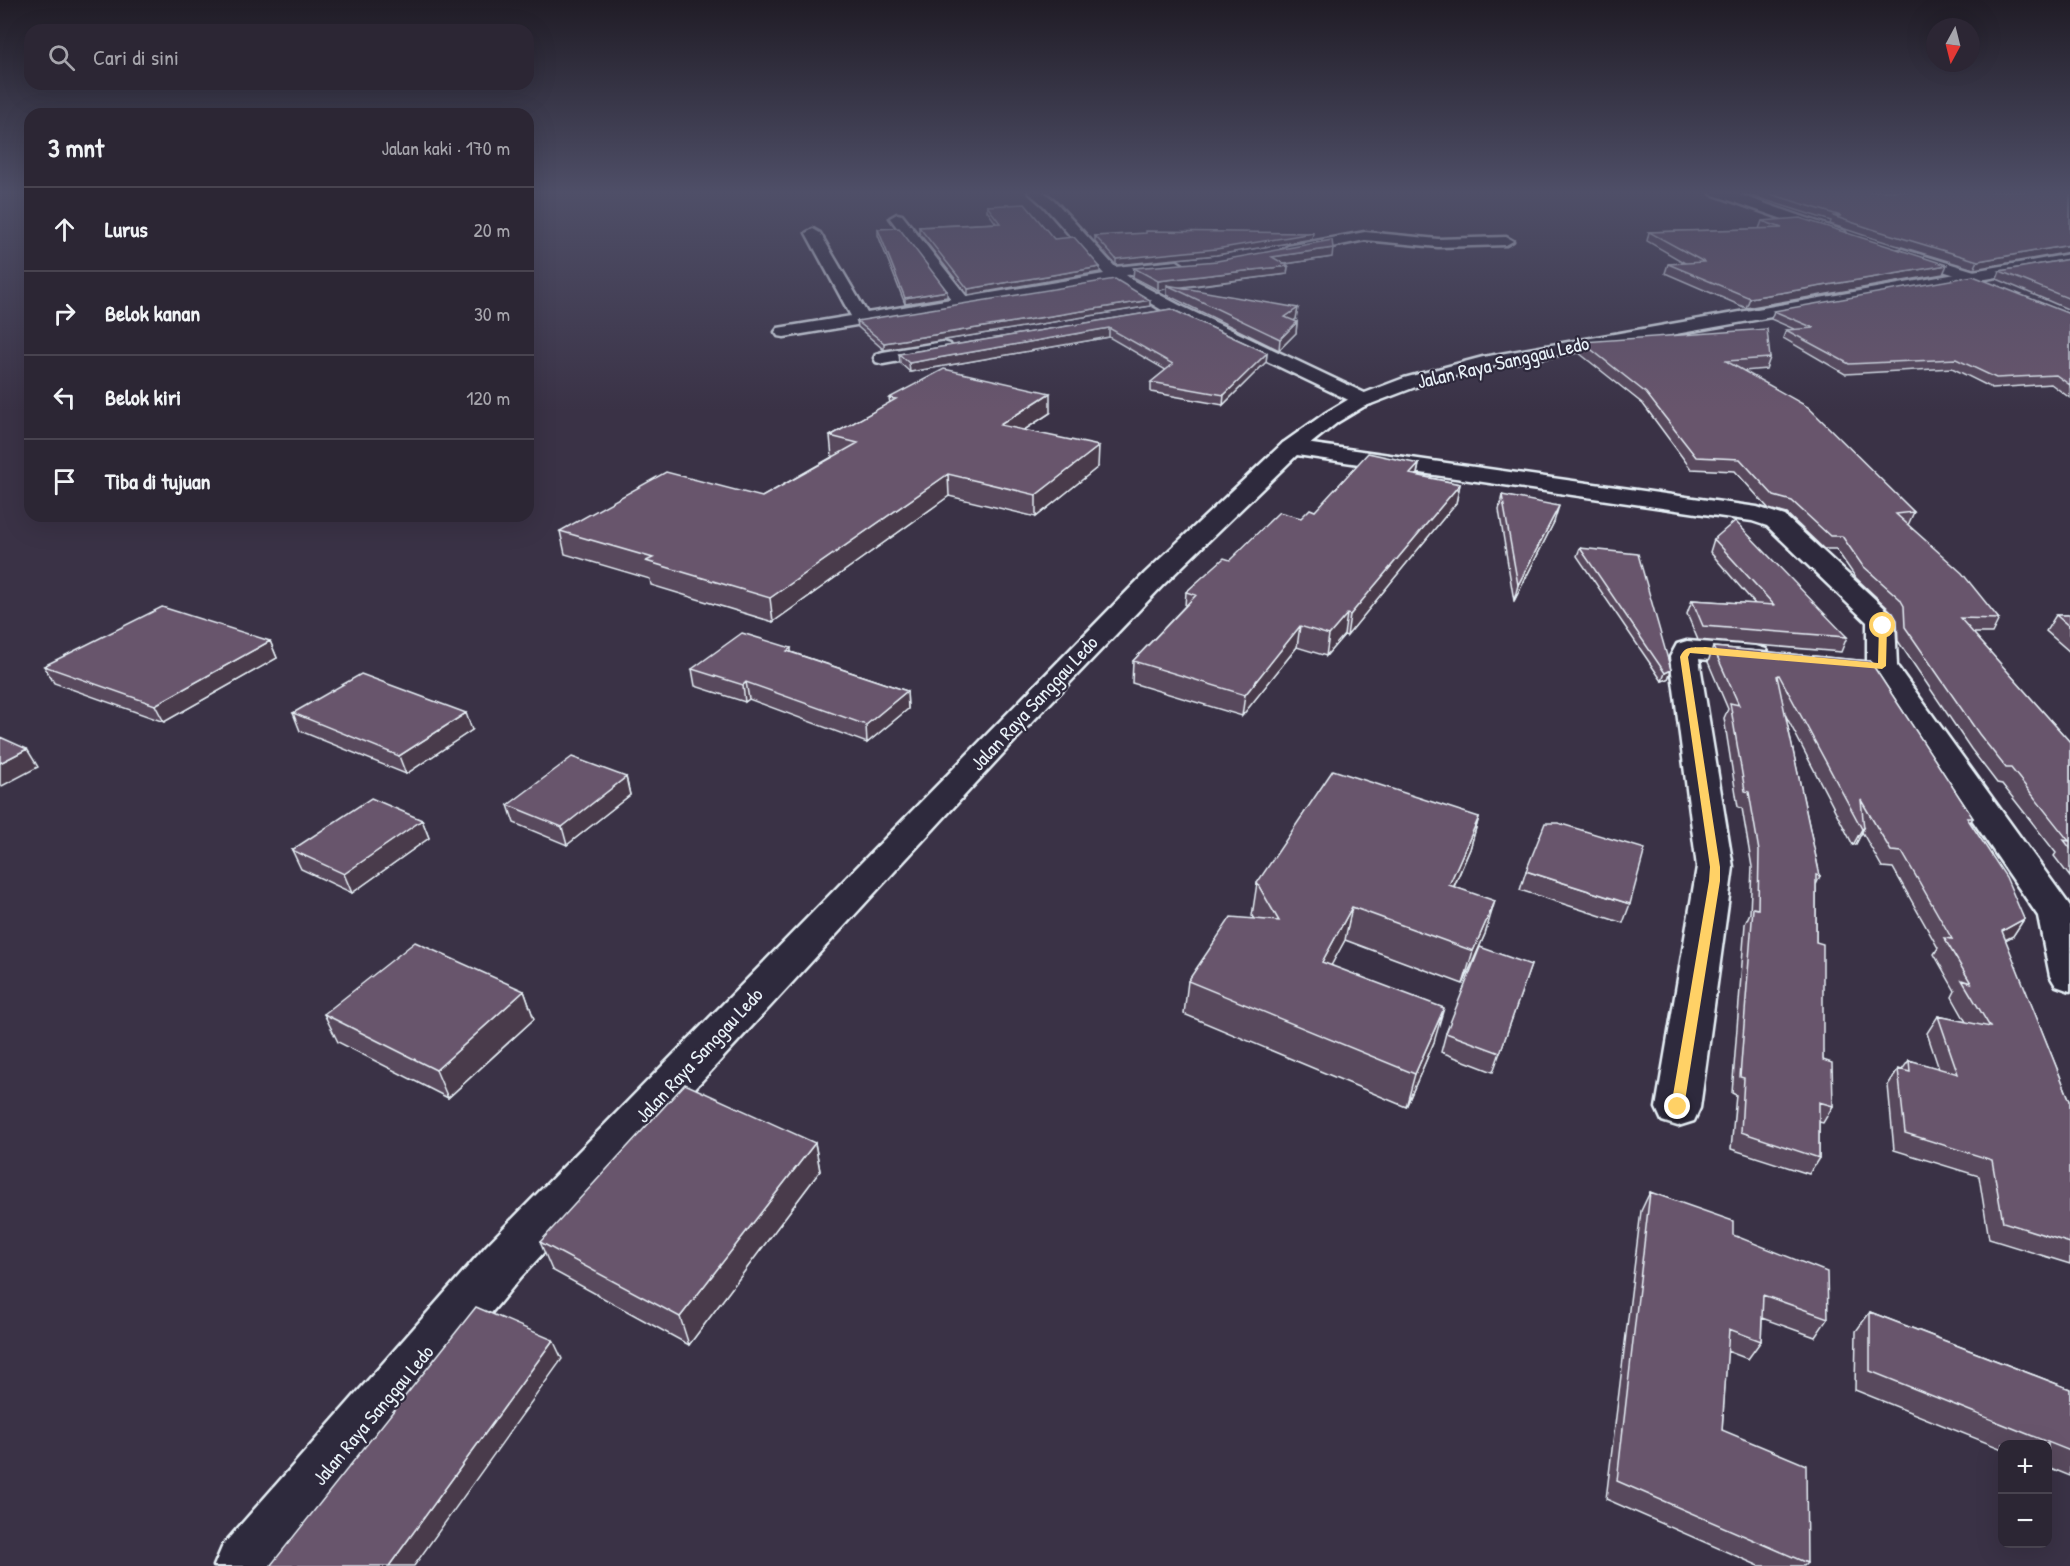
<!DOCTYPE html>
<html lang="id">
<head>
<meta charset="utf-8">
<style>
  :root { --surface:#2c2634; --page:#383240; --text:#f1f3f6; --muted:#a6a5ac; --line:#48434f }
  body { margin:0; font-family:"Patrick Hand",sans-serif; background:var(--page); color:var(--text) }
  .controls { position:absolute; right:18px; bottom:18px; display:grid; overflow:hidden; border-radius:12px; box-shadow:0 6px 24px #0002 }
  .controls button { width:54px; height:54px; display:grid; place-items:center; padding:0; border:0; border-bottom:2px solid var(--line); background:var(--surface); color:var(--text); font:30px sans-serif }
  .compass { position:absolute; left:1926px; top:18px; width:54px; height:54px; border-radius:50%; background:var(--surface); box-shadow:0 6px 24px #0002; rotate:187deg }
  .stop { position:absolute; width:18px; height:18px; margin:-14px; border:4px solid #ffd166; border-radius:50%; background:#fff }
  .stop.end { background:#ffd166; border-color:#fff; box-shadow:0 2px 6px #0008 }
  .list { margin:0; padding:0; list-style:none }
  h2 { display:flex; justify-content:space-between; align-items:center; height:78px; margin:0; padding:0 24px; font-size:26px }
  h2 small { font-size:20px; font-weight:400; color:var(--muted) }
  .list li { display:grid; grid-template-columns:39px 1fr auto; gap:18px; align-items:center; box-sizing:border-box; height:84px; padding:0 24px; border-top:2px solid var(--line) }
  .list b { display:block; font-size:22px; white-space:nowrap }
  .list em { font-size:20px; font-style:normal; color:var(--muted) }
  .icon { flex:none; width:33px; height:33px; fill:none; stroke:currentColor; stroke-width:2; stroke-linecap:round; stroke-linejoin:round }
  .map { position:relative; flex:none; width:2070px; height:1566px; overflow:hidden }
  .search { position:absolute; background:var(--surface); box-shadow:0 6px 24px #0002; left:24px; top:24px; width:510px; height:66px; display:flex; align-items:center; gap:15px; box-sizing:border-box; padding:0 21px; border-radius:18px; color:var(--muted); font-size:22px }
  .panel { position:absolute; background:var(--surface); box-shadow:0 6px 24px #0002; left:24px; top:108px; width:510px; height:414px; border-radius:18px }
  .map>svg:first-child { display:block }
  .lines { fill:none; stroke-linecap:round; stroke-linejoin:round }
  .minor-casing { stroke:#e8f1f8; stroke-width:5 }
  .trunk-casing { stroke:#e8f1f8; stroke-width:5 }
  .minor { fill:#2f2a3d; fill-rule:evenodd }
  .trunk { fill:#2f2a3d; fill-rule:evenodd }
  .wall { fill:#59485d; stroke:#e8f1f8; stroke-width:1.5 }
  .shaded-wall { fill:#493b4c; stroke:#e8f1f8; stroke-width:1.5 }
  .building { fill:#68546c; stroke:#e8f1f8; stroke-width:1.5 }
  .route { fill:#ffd166 }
  .labels { text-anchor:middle; stroke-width:4.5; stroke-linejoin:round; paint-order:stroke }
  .street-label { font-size:20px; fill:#e8f1f8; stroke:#2f2a3d }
</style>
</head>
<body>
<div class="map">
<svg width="2070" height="1566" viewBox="0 0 2070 1566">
  <rect width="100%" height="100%" fill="#3a3246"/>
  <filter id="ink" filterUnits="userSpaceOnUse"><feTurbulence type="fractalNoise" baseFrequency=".0167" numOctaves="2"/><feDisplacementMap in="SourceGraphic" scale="12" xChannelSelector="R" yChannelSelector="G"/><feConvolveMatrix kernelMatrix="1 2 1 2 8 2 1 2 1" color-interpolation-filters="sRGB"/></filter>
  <g filter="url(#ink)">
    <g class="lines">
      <g class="minor-casing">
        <path id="minor" d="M1027 191H1042L1054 200 1115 267 1177 261 1185 266 1177 271 1126 275 1132 280 1179 305 1371 396 1374 400 1371 404H1357L1167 313 1115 282 784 337 778 336 775 332 778 328 784 327 851 316 806 233 813 229 820 233 867 313 951 299 890 218 897 214 902 215 967 297 1104 274 1044 206Z
          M1709 191H1729L1844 231 1846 234 1839 238 1834 237 1711 194Z
          M1365 232 1438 239 1506 237 1513 241 1506 245 1438 247 1365 240 1288 256 1280 251 1288 246Z
          M1902 249 1981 273 1983 276 1975 281 1897 257 1894 254 1897 251Z
          M943 342 950 344 952 348 950 352 883 364 876 362 874 358 876 354 883 352Z
          M1291 441 1757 507 1785 516 1891 614 1895 620 1897 666 2070 906V991L2056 986 2050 976 2038 916 1867 666V622L1767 526 1752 521 1283 453 1280 448 1283 443Z
          M1687 641 1756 646 1766 649 1770 655 1766 661 1756 664 1699 659 1733 867 1700 1108 1694 1121 1678 1126 1662 1121 1656 1108 1697 867 1670 657 1677 644Z"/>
      </g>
      <g class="trunk-casing">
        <path id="trunk" d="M2070 254V264L1484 368 1418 386 1363 407 1338 422 1299 453 1163 585 1033 721 521 1277 282 1566H214L223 1545 487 1245 1145 573 1283 443 1324 414 1349 399 1404 378 1483 357Z"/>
      </g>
      <use href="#minor" class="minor"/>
      <use href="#trunk" class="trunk"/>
    </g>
    <path class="wall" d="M1737 191H2070V252L1974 269 1869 237 1830 224 1831 221Z
      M987 206 1054 239 1100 267V272L968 295 919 233V227L996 223 987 211Z
      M1762 221 1943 274 1746 308 1665 273 1668 264 1685 263 1647 241 1649 232 1759 229Z
      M878 229 947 297 905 304 878 235Z
      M1095 236 1312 239 1216 255 1116 265 1095 242Z
      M1332 257 1285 264 1288 266 1287 274 1180 288 1296 319 1293 321 1297 322 1296 333 1279 350 1167 295V289L1158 290 1133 277 1134 268Z
      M2070 259V310L1997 279 2000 271Z
      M1150 306 884 350 858 327 857 321Z
      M1171 309 1267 353 1266 362 1223 405 1151 392V382L1166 370 1109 337 910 372 900 363 899 354Z
      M1774 311 2070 314V398L2051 384 1992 388 1952 368 1845 374 1783 338 1786 330 1794 329 1771 319Z
      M1582 342 1770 358 1766 369 1743 371 1914 512 1908 525 1999 619 1992 633H1973L2070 742V877L2054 856 2056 853 2002 784 1997 783 1971 749 1898 641 1897 620 1893 613 1856 578 1836 549H1824L1787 514 1769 509 1735 471 1691 469 1643 404 1579 353Z
      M889 398 1050 413 1024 430 1098 467 1036 517 949 496 773 622 651 585 650 579 565 554 560 531 762 497 832 457 830 436 890 403Z
      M1419 464 1417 475 1460 484 1456 503 1347 636 1344 635 1326 656 1297 647 1242 716 1132 683 1133 661 1185 606 1186 592 1230 560 1301 518Z
      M1502 495 1554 522 1514 601 1499 510Z
      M1714 539 1847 637 1841 652 1698 640 1687 614 1692 600 1755 604 1710 552Z
      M1580 548 1671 670 1668 679 1662 681 1577 556Z
      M2056 615H2070V652L2046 631Z
      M270 641 277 658 164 722 54 683 44 666Z
      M1713 647 1870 661 1973 818 1970 822 2024 919 2013 936 2005 940 2070 1101V1264L1989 1239 1979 1176 1894 1150 1888 1085 1898 1069 1902 1070 1909 1060 1939 1069 1927 1033 1938 1016 1966 1022 1952 997 1955 991 1934 954 1938 948 1893 868 1882 867 1862 832 1856 844 1853 845 1785 714 1820 876 1816 885V942L1823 1060 1833 1106 1823 1123 1819 1122V1158L1809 1174 1731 1149 1736 1095 1732 1093 1745 924 1750 913 1752 867 1742 808 1738 807 1724 718 1728 709 1708 662Z
      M791 648V652L907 691 908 709 867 743 749 699 745 702 695 686 692 669Z
      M293 713 472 730 406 774 300 731Z
      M626 777 630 795 567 845 514 823 508 805Z
      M1479 817 1470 849 1454 887 1485 934 1463 984 1345 940 1331 965 1434 1042 1406 1107 1184 1014 1188 981 1254 919 1252 916 1257 883Z
      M422 820 429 838 352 893 301 869 292 850Z
      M1526 871 1630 904 1623 923 1520 890Z
      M1531 965 1493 1072 1441 1052 1446 1033Z
      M524 991 534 1019 448 1098 338 1042 324 1014Z
      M815 1143 820 1171 689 1345 552 1270 540 1242Z
      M1650 1192 1733 1235 1828 1318 1815 1337 1762 1318 1761 1341 1748 1359 1727 1351 1722 1430 1807 1563 1804 1566H1759L1606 1499 1641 1211Z
      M1870 1312 2070 1389V1476L2048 1467V1444H2002V1449L1855 1390 1856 1331Z"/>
    <path class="shaded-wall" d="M1313 233 1312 239 1216 255 1116 265V259Z
      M2070 245V252L1974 269 1978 261Z
      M1333 248 1332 257 1271 266 1272 257Z
      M1947 265 1943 274 1746 308 1750 298Z
      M1288 266 1287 274 1174 288 1167 285V289L1158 290V281Z
      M1100 267V272L968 295V289Z
      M947 291V297L905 304V298Z
      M1150 300V306L884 350V343Z
      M1298 308 1296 319 1284 328 1285 317Z
      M1297 322 1296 333 1279 350 1280 339Z
      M1109 328V337L910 372 909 363Z
      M1267 353 1266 362 1223 405 1224 395Z
      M1050 393V413L1001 445 1000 425Z
      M1099 446 1098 467 1036 517V495Z
      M1419 464 1415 483 1410 474Z
      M948 474 949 496 773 622 770 598Z
      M1460 484 1456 503 1347 636 1350 615Z
      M1559 506 1554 522 1514 601 1518 585Z
      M1347 614 1344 635 1326 656 1329 635Z
      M1300 626 1297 647 1242 716 1245 695Z
      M270 641 277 658 164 722 155 705Z
      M1671 670 1668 679 1662 681 1665 673Z
      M746 682 749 699 745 702 743 685Z
      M907 691 908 709 867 743 866 725Z
      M466 713 472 730 406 774 399 756Z
      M27 749 38 767 0 787V763Z
      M626 777 630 795 567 845 562 827Z
      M1479 817 1470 849 1440 918 1449 885Z
      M422 820 429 838 352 893 344 874Z
      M1864 828 1856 844 1853 845 1862 829Z
      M1495 901 1485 934 1463 984 1473 951Z
      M1352 907 1345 940 1315 995 1322 962Z
      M2024 919 2013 936 1991 947 2002 931Z
      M524 991 534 1019 448 1098 436 1070Z
      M1444 1008 1434 1042 1406 1107 1415 1074Z
      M815 1143 820 1171 689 1345 680 1317Z
      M553 1340 562 1359 414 1566H389Z"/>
    <path class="building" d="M1761 191H2070V245L1978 261 1872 229 1833 216H1841Z
      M1025 204 1054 239 1074 237 1100 267 968 289 919 227 1000 223 987 206Z
      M1800 218 1947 265 1750 298 1668 264 1704 262 1649 232 1782 228 1762 221Z
      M899 228 947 291 905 298 878 229Z
      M1146 231 1313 233 1216 249 1116 259 1095 236 1146 233Z
      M1332 240 1333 248 1272 257 1288 266 1158 281 1134 268 1217 261Z
      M2070 259V299L2000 271Z
      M1973 276 2070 314V385L2056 375 1996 378 1956 359 1849 364 1786 330 1814 328 1774 311Z
      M1115 279 1150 300 884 343 857 321Z
      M1167 285 1298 308 1285 317 1297 322 1280 339Z
      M1171 309 1267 353 1224 395 1151 382 1173 364 1109 328 909 363 899 354Z
      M1767 329 1770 358 1726 361 1808 407 1914 512 1896 514 1962 573 1999 619 1960 618 2070 742V848L2064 840 2069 841 2011 768H2006L1979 734 1905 627 1904 606 1900 599 1862 565 1842 536H1830L1792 501 1774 496 1740 459 1696 457 1646 393 1582 342Z
      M944 369 1050 393 1000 425 1099 446 1036 495 948 474 770 598 646 561 653 558 560 531 666 472 762 497 858 443 830 436 896 399 889 398Z
      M1368 453 1419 464 1410 474 1460 484 1350 615 1347 614 1329 635 1300 626 1245 695 1133 661 1196 595 1186 592 1224 558 1230 560 1279 512 1301 518 1310 509 1315 511Z
      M1502 495 1559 506 1518 585Z
      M1735 521 1847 637 1703 626 1692 600 1774 605 1714 539Z
      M1580 548 1638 554 1671 670 1665 673Z
      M162 607 270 641 155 705 44 666Z
      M2056 615H2070V627Z
      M742 633 791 648 787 651 907 691 866 725 746 682 743 685 692 669Z
      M1713 647 1870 661 1973 818H1967L2006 877 2024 919 2002 931 2070 1101V1243L2003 1222 1992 1160 1905 1133 1898 1069 1910 1072 1909 1060 1958 1074 1938 1016 1990 1027 1962 980 1971 983 1944 938 1952 939 1902 852 1891 851 1861 800 1864 828 1862 829 1779 675 1777 676 1820 876 1816 875V942L1823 944V1060L1832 1063 1833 1106 1819 1102V1158L1741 1132 1744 1078 1740 1077 1753 908 1758 909 1759 851 1749 792 1745 791 1730 703 1739 705Z
      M361 674 466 713 399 756 293 713Z
      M0 737 27 749 0 763Z
      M572 757 626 777 562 827 508 805Z
      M1333 770 1479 817 1449 885 1495 901 1473 951 1352 907 1322 962 1444 1008 1415 1074 1188 981 1231 917 1279 921 1257 883Z
      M371 798 422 820 344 874 292 850Z
      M1545 823H1558L1645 849 1630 904 1526 871Z
      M415 942 524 991 436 1070 324 1014Z
      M1480 947 1531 965 1500 1053 1446 1033Z
      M685 1084 815 1143 680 1317 540 1242Z
      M1650 1192 1733 1221V1235L1827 1272 1828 1318 1763 1295 1761 1341 1729 1329 1722 1430 1806 1465 1807 1563 1617 1481Z
      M476 1307 553 1340 389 1566H273L271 1565Z
      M1870 1312 2070 1389V1451L1870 1371Z"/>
  </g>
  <linearGradient id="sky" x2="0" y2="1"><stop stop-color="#201c26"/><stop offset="0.47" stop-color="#4f4f68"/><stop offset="1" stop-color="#4f4f68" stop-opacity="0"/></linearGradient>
  <rect width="2070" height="410" fill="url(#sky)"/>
  <path class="route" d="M1883 624 1887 626 1886 666 1882 669 1690 653 1688 657 1720 867V881L1684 1107 1682 1111H1673L1671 1107 1709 881 1710 867 1680 657C1685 645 1693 648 1705 647L1878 663 1879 626Z"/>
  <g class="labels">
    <g class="street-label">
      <text transform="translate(1503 362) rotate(-13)" y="7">Jalan Raya Sanggau Ledo</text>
      <text transform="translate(1034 703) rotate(-47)" y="7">Jalan Raya Sanggau Ledo</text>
      <text transform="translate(699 1055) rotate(-47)" y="7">Jalan Raya Sanggau Ledo</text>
      <text transform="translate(373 1415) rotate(-50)" y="7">Jalan Raya Sanggau Ledo</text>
    </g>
  </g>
</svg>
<div class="controls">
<button>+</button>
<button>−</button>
</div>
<svg class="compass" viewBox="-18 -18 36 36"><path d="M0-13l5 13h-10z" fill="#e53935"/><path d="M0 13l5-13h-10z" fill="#a6a5ac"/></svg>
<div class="stop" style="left:1883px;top:626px"></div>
<div class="stop end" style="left:1678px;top:1107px"></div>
<div class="search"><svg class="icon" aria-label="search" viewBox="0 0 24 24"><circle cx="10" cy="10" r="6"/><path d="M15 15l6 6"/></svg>Cari di sini</div>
<section class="panel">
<h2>3 mnt<small>Jalan kaki · 170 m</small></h2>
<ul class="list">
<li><svg class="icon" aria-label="ahead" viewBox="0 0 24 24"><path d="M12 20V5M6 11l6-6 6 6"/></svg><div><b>Lurus</b></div><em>20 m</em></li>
<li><svg class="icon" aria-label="right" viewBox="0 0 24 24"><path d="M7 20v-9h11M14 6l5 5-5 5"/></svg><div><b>Belok kanan</b></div><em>30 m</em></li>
<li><svg class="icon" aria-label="left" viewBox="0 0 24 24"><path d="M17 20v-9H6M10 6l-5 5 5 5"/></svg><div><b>Belok kiri</b></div><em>120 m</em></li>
<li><svg class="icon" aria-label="arrive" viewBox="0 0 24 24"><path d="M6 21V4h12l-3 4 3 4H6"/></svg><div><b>Tiba di tujuan</b></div></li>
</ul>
</section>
</div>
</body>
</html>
